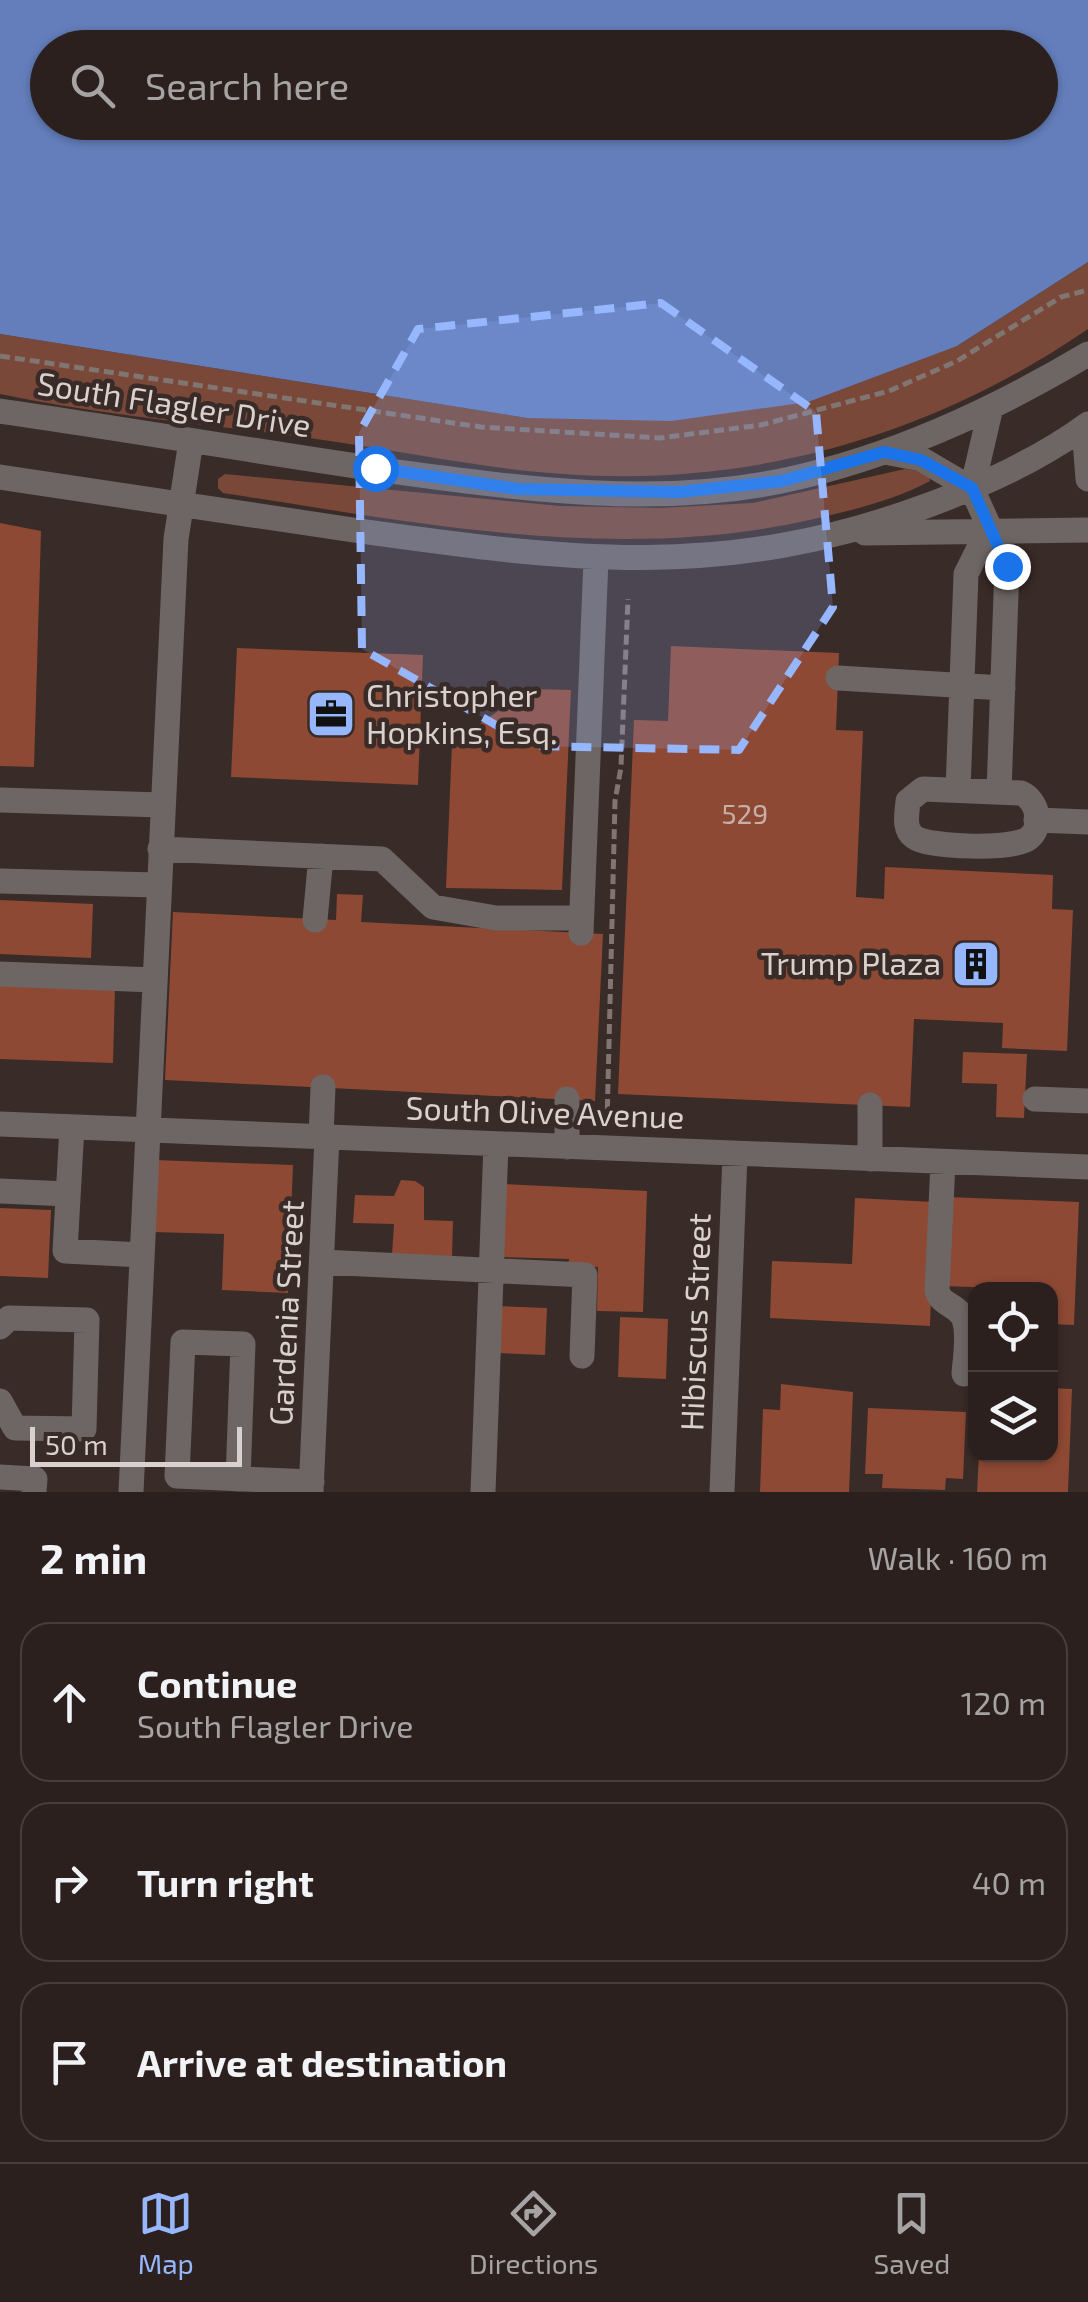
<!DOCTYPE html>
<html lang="en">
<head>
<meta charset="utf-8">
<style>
  :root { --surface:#2b201d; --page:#332826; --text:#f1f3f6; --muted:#a6a3a4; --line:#473e3b; --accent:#96b6fd }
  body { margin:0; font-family:"Exo 2",sans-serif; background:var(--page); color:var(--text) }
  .controls { position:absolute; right:30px; bottom:30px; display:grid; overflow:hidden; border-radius:20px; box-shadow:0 2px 8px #0004 }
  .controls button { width:90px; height:90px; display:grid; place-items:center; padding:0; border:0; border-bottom:2px solid var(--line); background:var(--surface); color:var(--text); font:50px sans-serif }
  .scale { position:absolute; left:30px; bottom:25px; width:212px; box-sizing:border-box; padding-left:10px; border:5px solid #dad1ce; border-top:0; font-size:28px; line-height:35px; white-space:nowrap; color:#dad1ce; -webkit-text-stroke:8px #392b27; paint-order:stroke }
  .stop { position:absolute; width:30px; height:30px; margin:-22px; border:8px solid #1a73e8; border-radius:50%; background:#fff }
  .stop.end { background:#1a73e8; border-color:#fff; box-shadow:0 2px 10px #0008 }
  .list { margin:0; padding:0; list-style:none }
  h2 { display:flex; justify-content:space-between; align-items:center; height:130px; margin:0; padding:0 40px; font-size:42px }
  h2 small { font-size:32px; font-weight:400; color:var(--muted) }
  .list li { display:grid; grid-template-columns:65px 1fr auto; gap:30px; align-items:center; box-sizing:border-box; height:160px; margin:0 20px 20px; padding:0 20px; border:2px solid var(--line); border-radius:30px }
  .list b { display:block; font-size:38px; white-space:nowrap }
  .list p { margin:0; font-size:32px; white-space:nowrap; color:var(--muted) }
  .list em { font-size:32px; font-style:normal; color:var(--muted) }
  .icon { flex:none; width:55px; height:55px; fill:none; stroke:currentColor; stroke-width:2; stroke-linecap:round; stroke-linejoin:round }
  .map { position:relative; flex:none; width:1088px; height:1492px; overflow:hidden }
  .search { position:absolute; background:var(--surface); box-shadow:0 2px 8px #0004; left:30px; right:30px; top:30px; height:110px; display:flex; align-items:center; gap:25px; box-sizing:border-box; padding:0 35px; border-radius:55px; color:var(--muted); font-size:38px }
  .sheet { height:670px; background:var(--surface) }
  nav { display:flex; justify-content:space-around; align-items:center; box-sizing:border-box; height:140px; border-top:2px solid var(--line); background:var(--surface); font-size:28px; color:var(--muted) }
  nav a { display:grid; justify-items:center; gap:5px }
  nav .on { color:var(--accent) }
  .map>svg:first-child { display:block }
  .green { fill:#794838 }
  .water { fill:#637ebb; fill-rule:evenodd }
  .building { fill:#8e4934 }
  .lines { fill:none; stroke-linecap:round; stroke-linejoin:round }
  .path { stroke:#807571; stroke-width:5; stroke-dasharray:10 5; stroke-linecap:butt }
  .minor { stroke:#6d6664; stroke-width:25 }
  .route { stroke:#1a73e8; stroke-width:12 }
  .marked { fill:#96b6fd; fill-opacity:0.2; stroke:#96b6fd; stroke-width:8; stroke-dasharray:20 12; stroke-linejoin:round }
  .labels { text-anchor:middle; stroke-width:9; stroke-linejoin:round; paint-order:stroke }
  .number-label { font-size:28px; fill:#c7afa8 }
  .street-label { font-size:32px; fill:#dad1ce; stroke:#392b27 }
  .poi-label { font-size:32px; fill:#dad1ce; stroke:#392b27; text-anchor:start }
</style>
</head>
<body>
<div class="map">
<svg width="1088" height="1492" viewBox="0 0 1088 1492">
  <rect width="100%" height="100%" fill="#392b27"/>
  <path class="green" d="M1088 262V329C933 435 753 488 564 474 484 469 403 451 323 440 216 425 106 416 0 394V334L527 418 957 346Z
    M905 469 929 473 930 481C895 500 853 510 814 519 619 564 418 523 223 493L218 488V479L225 474 560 506 659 508 753 503Z"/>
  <path class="water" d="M0 0H1088V262L957 346 808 402 671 421 527 418 0 334ZM48 48H1040V122H48Z"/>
  <path class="building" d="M0 523 41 531 34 767 0 766Z
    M671 646 839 653 836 730 863 731 856 897 884 899 885 867 1053 875 1052 909 1073 910 1067 1051 1002 1048 1003 1023 914 1019 910 1107 618 1094 634 720 668 721Z
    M237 648 423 655 418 785 231 777Z
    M530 689 571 690 562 890 446 888 452 743Z
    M337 894 363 895 361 922 603 934 595 1101 165 1080 173 912 336 920Z
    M0 900 93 904 91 958 0 954Z
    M0 984 115 988 113 1063 0 1059Z
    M963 1052 1027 1054 1024 1118 996 1117 997 1084 962 1083Z
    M155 1160 293 1165 288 1293 222 1290 224 1234 152 1232Z
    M401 1180 415 1181 424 1187V1220L453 1221 452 1257 392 1255 394 1224 353 1223 355 1195 394 1196Z
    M503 1184 647 1191 643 1312 597 1311 598 1267 568 1265 569 1259 501 1257Z
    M948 1197 1079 1202 1074 1325 1050 1324V1290L945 1286Z
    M855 1198 934 1202 930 1326 770 1318 772 1261 852 1264Z
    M0 1208 51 1210 48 1278 0 1276Z
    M498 1306 547 1308 545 1355 496 1353Z
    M620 1317 668 1319 666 1379 618 1377Z
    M781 1384 853 1392 849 1492H760L763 1409 780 1410Z
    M1050 1388 1072 1389 1068 1492H977L979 1454H1050Z
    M868 1408 966 1412 963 1479 946 1478 945 1490 882 1488 883 1474H865Z"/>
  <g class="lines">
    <path class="path" d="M0 356 481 427 660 438 761 425 889 391 957 361 1061 297 1088 290
      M607 1124 615 801 621 767 628 599"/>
    <path class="minor" d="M991 407 972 489 1007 566 999 792
      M0 411C133 430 264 453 397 472 524 489 654 507 781 481 891 458 992 411 1088 354
      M1084 427 1088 479
      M885 452 921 459 972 489
      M0 477C120 495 240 514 360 531 568 560 723 581 926 506 985 484 1037 461 1088 424
      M865 533 1088 530
      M838 678 1003 688
      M923 789 1021 793C1037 800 1044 826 1029 838 1016 850 929 848 914 837 903 829 907 814 908 801Z
      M958 790 966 574 988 530
      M0 800 162 805
      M1036 820 1088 822
      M160 849 382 859 433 907 496 918H580
      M0 881 157 885
      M315 920 321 856
      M581 933 596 559
      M0 974 154 980
      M1035 1099 1088 1101
      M0 1124 1088 1167
      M72 1127 65 1251 142 1255
      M321 1137 323 1087
      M567 1147V1099
      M870 1159V1105
      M943 1162 937 1291C942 1305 952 1303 961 1314 971 1327 965 1358 964 1374
      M0 1191 68 1194
      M322 1262 585 1275 582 1356
      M0 1327 9 1318 87 1320 84 1429 15 1428 0 1401
      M0 1477 35 1479 34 1492
      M238 1479 243 1344 183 1342 177 1476 312 1482
      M131 1492 176 539 191 441
      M311 1492 327 1137
      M483 1492 496 1144
      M722 1492 735 1154"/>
  </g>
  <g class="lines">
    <path class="route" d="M375 468 518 489 679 492 782 481 884 452 921 460 972 488 1007 566"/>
  </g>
  <path class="marked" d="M661 303 816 412 833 607 739 750 533 746 362 649 359 433 418 329Z"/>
  <defs>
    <g id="office-square" transform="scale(2.5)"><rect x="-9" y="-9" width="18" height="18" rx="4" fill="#96b6fd" stroke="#392b27"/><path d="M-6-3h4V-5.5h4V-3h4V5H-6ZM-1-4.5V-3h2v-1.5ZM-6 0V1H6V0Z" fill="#111"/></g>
    <g id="building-square" transform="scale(2.5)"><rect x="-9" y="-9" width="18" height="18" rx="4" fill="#96b6fd" stroke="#392b27"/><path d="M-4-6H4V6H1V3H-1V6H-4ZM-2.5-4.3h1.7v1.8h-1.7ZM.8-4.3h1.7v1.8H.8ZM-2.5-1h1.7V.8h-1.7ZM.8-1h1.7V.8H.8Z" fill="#111"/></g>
  </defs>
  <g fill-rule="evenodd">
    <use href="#office-square" x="331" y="714"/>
    <use href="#building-square" x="976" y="964"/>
  </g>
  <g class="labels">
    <g class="number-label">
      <text x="745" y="824">529</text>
    </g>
    <g class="street-label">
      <text transform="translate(174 405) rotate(9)" y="11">South Flagler Drive</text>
      <text transform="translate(545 1113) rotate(2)" y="11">South Olive Avenue</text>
      <text transform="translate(287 1313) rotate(-87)" y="11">Gardenia Street</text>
      <text transform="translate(696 1322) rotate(-88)" y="11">Hibiscus Street</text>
    </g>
    <g class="poi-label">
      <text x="366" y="707">Christopher<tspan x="366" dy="37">Hopkins, Esq.</tspan></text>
      <text x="941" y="975" text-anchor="end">Trump Plaza</text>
    </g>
  </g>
</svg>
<div class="controls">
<button><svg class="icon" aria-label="locate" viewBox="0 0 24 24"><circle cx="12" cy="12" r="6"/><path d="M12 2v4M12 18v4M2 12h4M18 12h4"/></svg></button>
<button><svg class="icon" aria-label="layers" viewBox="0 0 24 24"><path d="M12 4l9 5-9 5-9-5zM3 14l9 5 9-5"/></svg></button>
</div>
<div class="scale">50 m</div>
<div class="stop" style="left:375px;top:468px"></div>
<div class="stop end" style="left:1007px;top:566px"></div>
<div class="search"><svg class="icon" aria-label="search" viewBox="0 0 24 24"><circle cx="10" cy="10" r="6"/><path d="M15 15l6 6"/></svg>Search here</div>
</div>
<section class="sheet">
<h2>2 min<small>Walk · 160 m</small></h2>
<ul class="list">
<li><svg class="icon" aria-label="ahead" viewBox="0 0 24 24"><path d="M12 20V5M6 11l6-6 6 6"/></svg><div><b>Continue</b><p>South Flagler Drive</p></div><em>120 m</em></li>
<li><svg class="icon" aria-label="right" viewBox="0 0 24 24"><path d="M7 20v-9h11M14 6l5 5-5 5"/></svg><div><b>Turn right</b></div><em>40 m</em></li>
<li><svg class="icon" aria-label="arrive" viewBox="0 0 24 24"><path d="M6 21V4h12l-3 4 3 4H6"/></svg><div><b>Arrive at destination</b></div></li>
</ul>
</section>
<nav>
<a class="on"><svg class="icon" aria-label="map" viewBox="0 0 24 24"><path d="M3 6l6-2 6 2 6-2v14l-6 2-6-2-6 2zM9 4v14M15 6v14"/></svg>Map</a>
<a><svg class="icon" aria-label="directions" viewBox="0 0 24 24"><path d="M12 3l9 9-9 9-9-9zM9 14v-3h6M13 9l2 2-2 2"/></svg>Directions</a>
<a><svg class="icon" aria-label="saved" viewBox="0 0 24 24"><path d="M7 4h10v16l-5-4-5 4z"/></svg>Saved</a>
</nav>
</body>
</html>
